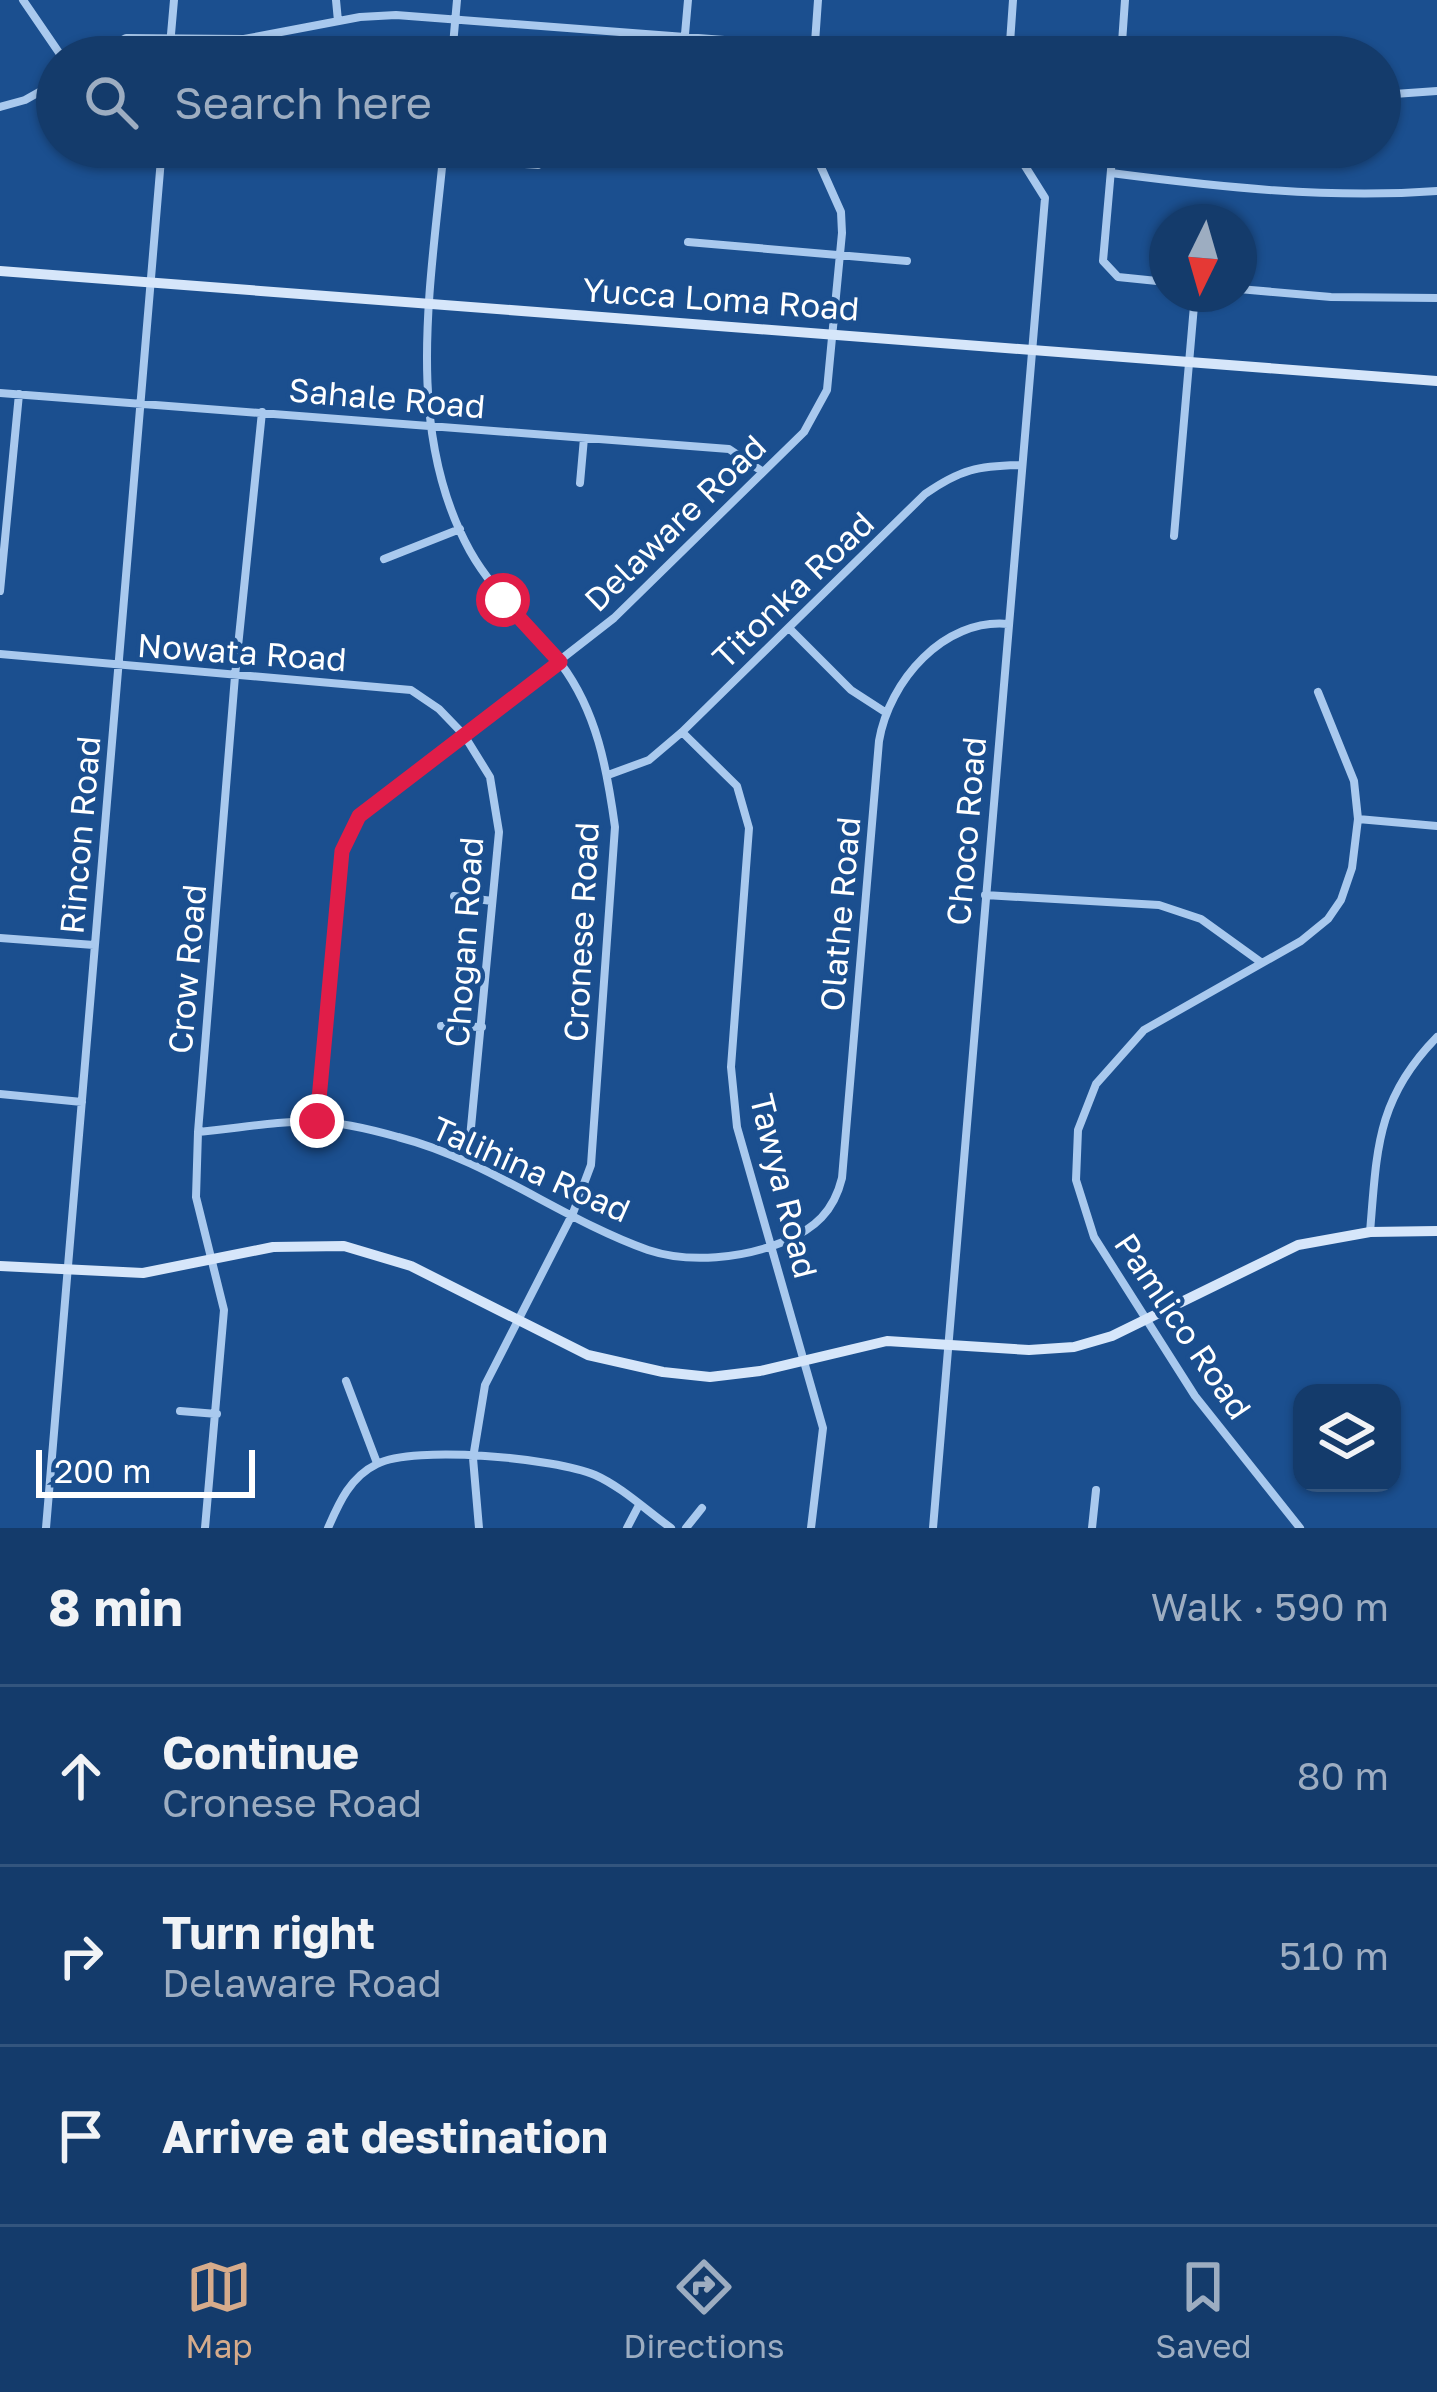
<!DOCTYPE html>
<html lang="en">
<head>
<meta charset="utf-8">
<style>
  :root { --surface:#143b6b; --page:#1d4271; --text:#f1f3f6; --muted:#9dadc1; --line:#33557e; --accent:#d6ab8b }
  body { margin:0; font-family:"Golos Text",sans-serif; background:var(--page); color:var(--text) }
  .controls { position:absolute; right:36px; bottom:36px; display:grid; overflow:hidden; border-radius:24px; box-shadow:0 3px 9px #0004 }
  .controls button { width:108px; height:108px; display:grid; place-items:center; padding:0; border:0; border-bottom:3px solid var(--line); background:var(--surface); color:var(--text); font:60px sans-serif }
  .compass { position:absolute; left:1149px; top:204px; width:108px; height:108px; border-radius:50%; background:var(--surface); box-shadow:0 3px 9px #0004; rotate:185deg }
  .scale { position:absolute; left:36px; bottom:30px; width:219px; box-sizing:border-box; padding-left:12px; border:6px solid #fff; border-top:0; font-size:33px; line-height:42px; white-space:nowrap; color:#fff; -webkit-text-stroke:9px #1b4f8f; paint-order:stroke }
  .stop { position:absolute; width:36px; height:36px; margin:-27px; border:9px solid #e11d48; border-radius:50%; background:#fff }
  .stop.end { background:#e11d48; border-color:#fff; box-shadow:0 3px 12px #0008 }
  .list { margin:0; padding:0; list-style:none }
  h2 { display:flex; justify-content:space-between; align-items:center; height:156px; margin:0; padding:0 48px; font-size:51px }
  h2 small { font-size:39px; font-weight:400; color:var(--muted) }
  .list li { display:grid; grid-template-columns:78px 1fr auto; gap:36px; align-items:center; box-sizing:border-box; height:180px; padding:0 48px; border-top:3px solid var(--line) }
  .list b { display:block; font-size:45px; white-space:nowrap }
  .list p { margin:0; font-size:39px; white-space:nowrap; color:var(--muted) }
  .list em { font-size:39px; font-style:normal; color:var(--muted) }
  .icon { flex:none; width:66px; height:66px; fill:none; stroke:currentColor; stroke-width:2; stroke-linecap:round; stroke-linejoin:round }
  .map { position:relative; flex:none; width:1437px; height:1528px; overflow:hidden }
  .search { position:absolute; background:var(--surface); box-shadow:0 3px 9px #0004; left:36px; right:36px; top:36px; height:132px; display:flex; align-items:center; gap:30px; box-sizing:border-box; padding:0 42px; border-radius:66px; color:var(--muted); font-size:45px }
  .sheet { height:696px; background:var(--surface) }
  nav { display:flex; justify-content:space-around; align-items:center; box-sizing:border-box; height:168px; border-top:3px solid var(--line); background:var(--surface); font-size:33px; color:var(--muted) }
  nav a { display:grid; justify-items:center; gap:6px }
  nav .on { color:var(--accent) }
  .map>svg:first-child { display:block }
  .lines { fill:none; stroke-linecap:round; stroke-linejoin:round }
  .street { stroke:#a9c9ee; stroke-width:8 }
  .secondary { stroke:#d6e6fa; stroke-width:10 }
  .route { stroke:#e11d48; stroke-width:15 }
  .labels { text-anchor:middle; stroke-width:9; stroke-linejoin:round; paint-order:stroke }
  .street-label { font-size:33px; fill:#fff; stroke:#1b4f8f }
</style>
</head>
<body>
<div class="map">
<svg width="1437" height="1528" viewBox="0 0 1437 1528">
  <rect width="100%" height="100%" fill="#1b4f8f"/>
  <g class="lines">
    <path class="street" d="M23 0 62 57
      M336 0 338 21
      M920 40 1009 47
      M91 57 126 38 244 39 360 17 396 15 868 51
      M169 57 174 0
      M452 57 457 0
      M683 57 688 0
      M814 57 818 0
      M1009 57 1013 0
      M1121 57 1125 0
      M1380 95 1437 91
      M0 107 25 100 57 82
      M444 147C432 279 402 428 470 551 494 594 532 625 561 664 597 712 607 769 615 827L591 1165 573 1213 485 1385 473 1458 479 1528
      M1113 147 1103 261 1118 277 1167 282
      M313 152 329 149 538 165
      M913 152 988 159 1014 149
      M1111 173C1219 187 1328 199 1437 191
      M688 242 907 261
      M1239 289 1331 297 1437 298
      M0 393 729 449 763 472
      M580 483 584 438
      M1174 536 1195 294
      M384 559 460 529
      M0 591 19 394
      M789 628 851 690 885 712
      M0 654 411 690 439 709 464 735 490 777 499 832 468 1159
      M682 732 737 786 749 828 731 1067 737 1127 823 1428 811 1528
      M608 775 649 760 682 732 925 494C961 469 978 466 1021 465
      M1358 819 1437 826
      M985 895 1159 905 1201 919 1262 963
      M454 896 492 901
      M0 938 94 945
      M441 1026 482 1027
      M0 1094 82 1102
      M317 1121 342 851 360 816 614 618 804 432 827 390 842 233 841 212 812 147
      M198 1132C236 1129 278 1120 317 1122 342 1122 373 1130 398 1137 488 1160 561 1219 648 1250 690 1264 743 1258 783 1242 815 1229 834 1211 842 1178L879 741C889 681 944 618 1008 624
      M1370 1232C1377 1150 1376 1099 1437 1037
      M346 1381 377 1463
      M180 1411 217 1414
      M46 1528 162 147
      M205 1528 224 1310 196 1197 198 1132 235 676 262 412
      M328 1528C339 1503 350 1477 377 1464 414 1445 556 1458 595 1475 622 1487 647 1511 671 1528
      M627 1528 639 1505
      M686 1528 702 1508
      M933 1528 1045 198 1013 147
      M1092 1528 1096 1490
      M1300 1528 1195 1396 1094 1237 1076 1180 1078 1130 1096 1084 1144 1030 1301 941 1328 919 1341 900 1352 868 1358 819 1354 781 1318 692"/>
    <path class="secondary" d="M0 271 1437 381
      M0 1266 143 1273 273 1247 344 1246 411 1266 588 1355 663 1372 710 1377 760 1371 887 1341 1029 1350 1074 1347 1112 1336 1298 1245 1370 1232 1437 1231"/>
  </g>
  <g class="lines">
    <path class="route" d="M317 1121 342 851 359 816 560 662 503 600"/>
  </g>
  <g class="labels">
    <g class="street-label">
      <text transform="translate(721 299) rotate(4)" y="12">Yucca Loma Road</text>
      <text transform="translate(387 398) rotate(5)" y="12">Sahale Road</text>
      <text transform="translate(675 523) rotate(-44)" y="12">Delaware Road</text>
      <text transform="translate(793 590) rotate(-44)" y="12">Titonka Road</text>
      <text transform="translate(242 652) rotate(4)" y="12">Nowata Road</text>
      <text transform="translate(966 831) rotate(-85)" y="12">Choco Road</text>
      <text transform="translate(80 835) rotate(-85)" y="12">Rincon Road</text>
      <text transform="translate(840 914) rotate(-85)" y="12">Olathe Road</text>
      <text transform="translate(581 932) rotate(-87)" y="12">Cronese Road</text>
      <text transform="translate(464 942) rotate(-86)" y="12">Chogan Road</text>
      <text transform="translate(187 969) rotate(-85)" y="12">Crow Road</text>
      <text transform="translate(531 1169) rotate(24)" y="12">Talihina Road</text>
      <text transform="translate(784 1186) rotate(76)" y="12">Tawya Road</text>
      <text transform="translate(1183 1326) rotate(56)" y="12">Pamlico Road</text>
    </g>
  </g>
</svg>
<div class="controls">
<button><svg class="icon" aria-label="layers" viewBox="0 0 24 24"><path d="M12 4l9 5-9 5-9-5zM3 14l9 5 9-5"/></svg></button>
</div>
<svg class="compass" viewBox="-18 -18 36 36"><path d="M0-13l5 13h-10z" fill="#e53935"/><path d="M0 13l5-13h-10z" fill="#9dadc1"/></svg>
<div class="scale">200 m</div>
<div class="stop" style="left:503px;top:600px"></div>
<div class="stop end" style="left:317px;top:1121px"></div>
<div class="search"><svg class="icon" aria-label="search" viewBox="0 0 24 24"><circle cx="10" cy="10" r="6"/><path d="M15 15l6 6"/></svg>Search here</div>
</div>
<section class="sheet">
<h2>8 min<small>Walk · 590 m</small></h2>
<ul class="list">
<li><svg class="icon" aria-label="ahead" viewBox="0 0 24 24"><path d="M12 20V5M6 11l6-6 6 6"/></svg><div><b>Continue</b><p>Cronese Road</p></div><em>80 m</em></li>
<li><svg class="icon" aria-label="right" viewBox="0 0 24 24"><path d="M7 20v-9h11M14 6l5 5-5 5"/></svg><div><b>Turn right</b><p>Delaware Road</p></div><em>510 m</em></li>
<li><svg class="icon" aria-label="arrive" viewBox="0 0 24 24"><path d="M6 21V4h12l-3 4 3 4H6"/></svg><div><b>Arrive at destination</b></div></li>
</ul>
</section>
<nav>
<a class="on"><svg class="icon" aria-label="map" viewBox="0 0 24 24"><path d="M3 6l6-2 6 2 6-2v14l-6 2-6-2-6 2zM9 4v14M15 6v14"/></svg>Map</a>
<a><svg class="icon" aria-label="directions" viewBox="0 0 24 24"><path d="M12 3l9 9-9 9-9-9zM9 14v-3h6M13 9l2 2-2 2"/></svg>Directions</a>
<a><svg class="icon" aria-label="saved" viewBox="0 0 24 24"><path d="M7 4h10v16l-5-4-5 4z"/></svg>Saved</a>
</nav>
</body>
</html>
